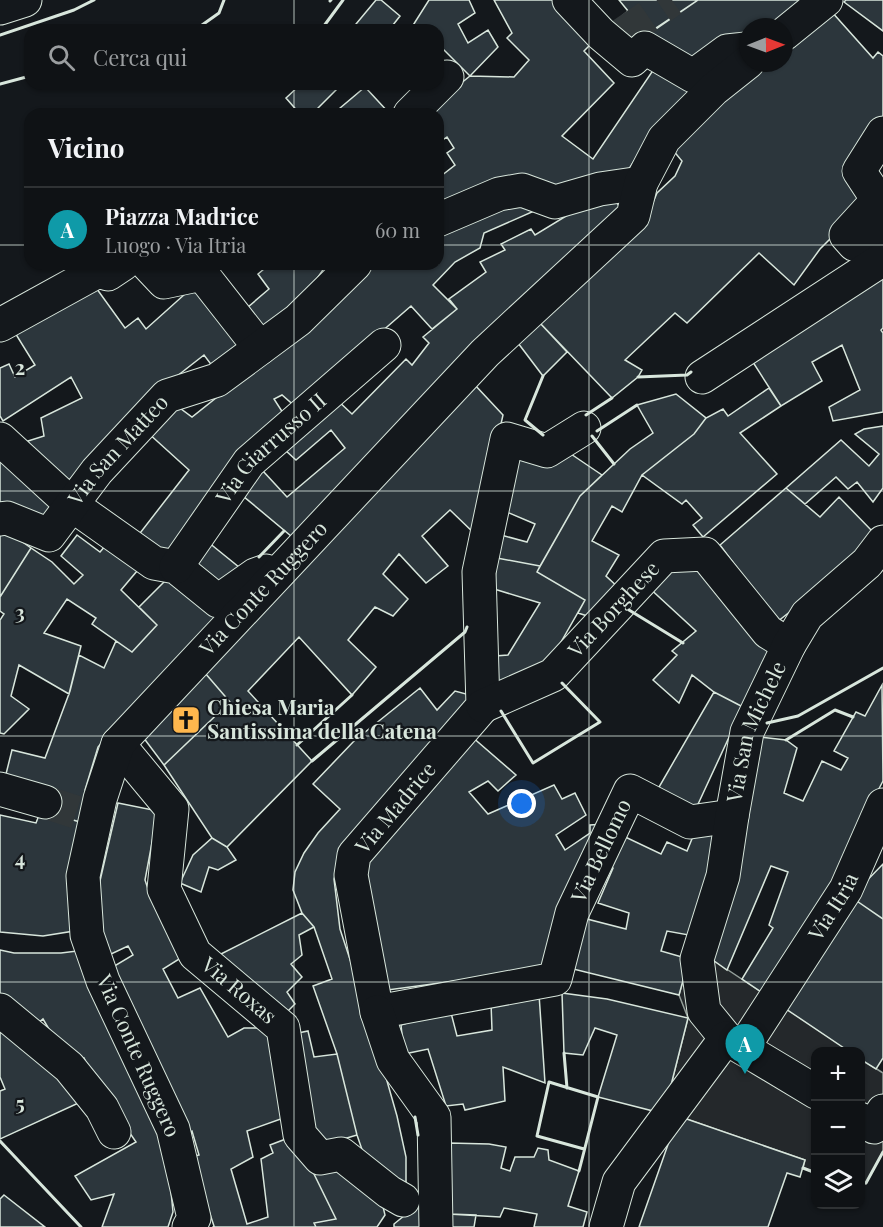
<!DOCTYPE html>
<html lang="it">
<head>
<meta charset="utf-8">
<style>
  :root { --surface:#0f1215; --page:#181b1e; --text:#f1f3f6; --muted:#9b9ea0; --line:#2f3234; --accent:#ffb74d }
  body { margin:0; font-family:"Playfair Display",serif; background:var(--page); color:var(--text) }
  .controls { position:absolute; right:18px; bottom:18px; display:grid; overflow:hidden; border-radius:12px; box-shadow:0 2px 4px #0004 }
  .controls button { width:54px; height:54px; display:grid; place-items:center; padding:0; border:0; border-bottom:2px solid var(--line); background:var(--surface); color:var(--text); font:30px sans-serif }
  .compass { position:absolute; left:739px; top:18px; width:54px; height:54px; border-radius:50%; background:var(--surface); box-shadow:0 2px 4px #0004; rotate:89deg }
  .you { position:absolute; left:522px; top:804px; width:21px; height:21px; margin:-15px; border:4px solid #fff; border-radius:50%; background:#1a73e8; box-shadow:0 0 0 9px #1a73e833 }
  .badge { display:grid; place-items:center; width:39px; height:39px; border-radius:50%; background:var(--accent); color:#fff; font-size:20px; font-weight:700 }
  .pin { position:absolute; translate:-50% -50px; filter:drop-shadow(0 2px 3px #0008) }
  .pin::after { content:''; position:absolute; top:32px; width:21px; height:18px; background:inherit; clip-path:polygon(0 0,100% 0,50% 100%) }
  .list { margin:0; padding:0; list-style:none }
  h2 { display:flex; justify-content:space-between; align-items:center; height:78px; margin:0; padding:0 24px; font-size:26px }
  h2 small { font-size:20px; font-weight:400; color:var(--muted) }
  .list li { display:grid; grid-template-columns:39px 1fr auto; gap:18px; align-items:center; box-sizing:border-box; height:84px; padding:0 24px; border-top:2px solid var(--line) }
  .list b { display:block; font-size:22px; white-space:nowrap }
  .list p { margin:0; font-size:20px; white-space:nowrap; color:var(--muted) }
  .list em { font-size:20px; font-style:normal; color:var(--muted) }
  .icon { flex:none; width:33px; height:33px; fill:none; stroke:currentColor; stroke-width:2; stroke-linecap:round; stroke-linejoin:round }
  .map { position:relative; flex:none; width:883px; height:1227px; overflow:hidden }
  .search { position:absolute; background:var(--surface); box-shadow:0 2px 4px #0004; left:24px; top:24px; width:420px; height:66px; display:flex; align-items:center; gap:15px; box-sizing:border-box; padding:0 21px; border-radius:18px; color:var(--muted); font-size:22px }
  .panel { position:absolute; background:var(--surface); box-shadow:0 2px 4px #0004; left:24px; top:108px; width:420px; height:162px; border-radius:18px }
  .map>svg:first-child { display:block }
  .parking { fill:#24282b; stroke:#939e99; stroke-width:1.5 }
  .building { fill:#2c363c; stroke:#d8e6dc; stroke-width:1.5 }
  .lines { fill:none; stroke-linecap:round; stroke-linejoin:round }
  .minor-tunnel { stroke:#313739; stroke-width:33; stroke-dasharray:33 16; stroke-linecap:butt }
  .minor-casing { stroke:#d8e6dc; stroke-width:35 }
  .major-casing { stroke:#d8e6dc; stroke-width:35 }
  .minor { stroke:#14181c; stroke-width:33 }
  .major { stroke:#14181c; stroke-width:33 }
  .wall { stroke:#d8e6dc; stroke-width:3 }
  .grid { fill:none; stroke:#d8e6dc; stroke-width:1.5; stroke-opacity:0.55 }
  .labels { text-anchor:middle; stroke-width:4.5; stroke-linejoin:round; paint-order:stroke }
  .street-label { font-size:21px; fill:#d8e6dc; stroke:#14181c }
  .poi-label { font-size:21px; font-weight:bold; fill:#d8e6dc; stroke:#14181c; text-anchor:start }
  .grid-label { font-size:20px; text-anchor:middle; font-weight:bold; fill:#d8e6dc; stroke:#14181c; stroke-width:4.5; stroke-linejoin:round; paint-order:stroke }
</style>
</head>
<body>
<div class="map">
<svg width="883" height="1227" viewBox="0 0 883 1227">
  <rect width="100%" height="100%" fill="#14181c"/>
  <path class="parking" d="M710 958 850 1051 816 1052 815 1173 803 1168 805 1160 678 1116 668 1097 688 1018 679 995 689 959Z
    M861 1059 883 1073V1152L866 1183 861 1188Z"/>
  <path class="building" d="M376 0H381L400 16 389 30H351Z
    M429 0H469L475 13 458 24 468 43 488 30 498 47 470 76 438 44V30H410Z
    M494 0H555L591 44 584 51 614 83 562 136 593 159 658 63 696 89 657 126 625 175 438 208V175L441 176 455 165 447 153 454 148 447 137 438 143V114H423L470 76 514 77 529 60 507 38 512 33Z
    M619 0H698L634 44 609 27 628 11Z
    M698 0H811L774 27H748V42L692 68 644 36Z
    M846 0H883V31L844 2Z
    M831 11 873 58 878 52 883 56V117L863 198 833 236 820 249 794 285 759 253 687 323 675 313 625 360 642 370 638 377 612 398 539 322 648 214 657 193 675 176 682 161 672 149 733 88 765 63H784V48Z
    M301 84H342L312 114H300L286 98Z
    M365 87 390 114H333Z
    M613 196 622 211 291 536 243 496 262 470 287 497 345 448 331 430 296 460 284 449 336 399 352 414 406 359 412 365 429 343 423 337 457 309 449 299 486 272 480 262 505 250 501 244 531 229 535 235 594 199Z
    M521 197 532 212 484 233 480 248 455 262 433 285 457 309 432 329 411 306 326 380 297 408 282 395 274 399 285 416 171 557 137 537 189 470 147 432 173 403 192 417 299 332 366 271 377 264H438V234Z
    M270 264H327L310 289 262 337 241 313 269 289 258 274Z
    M883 272V328L881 330 883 333V412L833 421 829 407 860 390 842 345 812 362 822 381 781 406 749 356Z
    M89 278 125 328 138 318 146 329 195 285 249 347 216 371 204 355 172 380 61 488 37 463 28 441 44 436 41 418 82 398 71 377 3 421 0 416V368L9 364 15 377 35 365 12 328Z
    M539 322 567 352 543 376 518 343Z
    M474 384 503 415 476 535 450 510 422 536 448 566 426 583 399 554 383 574 408 599 393 616 375 607 348 640 376 667 352 695 299 637 248 691 312 761 227 847 212 838 164 765 230 702 205 673Z
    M769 388 781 406 740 433 777 474 703 537 693 525 702 518 686 500 682 504 642 475 694 434 706 418 723 409 728 416Z
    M676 394 706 418 694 434 642 475 622 512 612 506 592 541 619 555 606 576 619 588 597 619 578 613 585 600 537 572 580 496 630 449 653 433 637 405Z
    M883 426V488L873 502 857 482 848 489 836 477 805 504 786 488 841 440 869 466 879 454 855 434 864 429Z
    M565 450 602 475 580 496 540 566 497 558 501 535 527 542 535 524 502 510 513 453Z
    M0 455 60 505 46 521 0 508Z
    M786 488 820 517 839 497 874 533 859 557 777 622 720 545Z
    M4 529 31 548 0 597V530Z
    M77 535 100 552 106 545 137 571 121 590 157 625 132 652 92 624 96 618 67 599 44 633 81 646 69 694 19 665 11 696 29 709 4 734 0 733V620L4 614 0 611V597L31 548 52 562 74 584 83 575 61 556Z
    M208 542 245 572 221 591 190 567Z
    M497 558 540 566 537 572 585 600 553 656 537 675 500 683 494 680 495 656 508 655 540 603 494 589Z
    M666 562 699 571 773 652 743 707 714 692 692 675 679 703 653 680 677 655 672 651 696 631 646 585Z
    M168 578 216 619 132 706 98 747 85 790 92 792 83 823 41 810 4 782 12 750 45 758 70 691 79 655 104 668 116 641 132 652 157 625 139 607Z
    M205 673 230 702 164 765 143 737Z
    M882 685 883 781 855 834 861 839 767 996 742 979 773 928 769 925 788 872 771 866 727 970 710 958 760 737 786 740 797 748 784 793 803 801 822 761 841 770 848 758 834 751 856 712 865 716Z
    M420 688 437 710 455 691 470 695 471 699 339 863 334 879 340 929 367 1011 397 1116 406 1157V1186L368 1167 357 1135 337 1054 313 986 332 979 314 927 302 913 293 890 295 872 304 853 318 833 340 809 313 784 354 741Z
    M714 692 743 707 693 815 655 794Z
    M471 736 516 775 498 791 488 781 469 792 488 814 554 785 562 799 575 793 586 815 556 835 565 850 590 833V825L604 824 547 969 380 991 363 859Z
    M118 803 158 811 145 880 150 895 184 956 163 969 178 998 200 988 228 1037 244 1028H274L292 1115 247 1131 253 1157 231 1169 247 1224 268 1217 261 1159 273 1153 270 1145 291 1137 313 1172 336 1219 314 1223 316 1227H213L214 1226 191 1157 199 1155 192 1131 185 1135 111 968 133 955 128 946 109 955 94 914 96 898Z
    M41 810 83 823 74 931 43 936 0 932V815L36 823Z
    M718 827 694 936 667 931 661 951 689 959 679 995 565 967 579 917 626 929 629 913 598 903 613 868 603 863 619 834 661 854 667 842 687 851 696 829Z
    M212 838 227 847 236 860 218 870 209 867 201 892 180 883 193 855Z
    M883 864V919L851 897Z
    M851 897 883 919V1058L876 1069 860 1059V1052H850L780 1005Z
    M302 913 314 927 299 935 302 955 291 964 302 977 287 992 295 1004 283 1016 217 956Z
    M0 950 14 953H61L85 950 165 1130 173 1212 168 1227H102L114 1194 91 1200 75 1176 136 1142 95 1082 84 1058 63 1053 43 1019 30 1030 0 1002Z
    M562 993 607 999 688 1018 668 1097 661 1113 598 1097 617 1035 595 1028 583 1055 564 1053Z
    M539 994 545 1083 503 1067 505 1101 465 1110 463 1104 446 1106 428 1049 404 1054 401 1025 450 1009 457 1036 492 1030 491 1003Z
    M10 1028 85 1100 0 1139V1091L5 1089 0 1077V1033Z
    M308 1031 314 1057 337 1054 357 1135 320 1146 302 1100 293 1034Z
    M678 1116 805 1160 800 1177 787 1173 768 1227H639Z
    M449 1143 489 1144 506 1147 501 1168 510 1171 515 1157H534L538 1148 548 1150 549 1160 579 1171 568 1206 587 1212 583 1227H534L537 1214 504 1208 500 1217 449 1214Z
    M334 1167 381 1198 385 1215 377 1227H316L314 1223 336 1219 313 1172Z
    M4 1195 45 1227H0V1199Z
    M426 1203V1227H394V1224L415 1207Z
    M449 1214 476 1215 474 1227H448Z"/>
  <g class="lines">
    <path class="minor-tunnel" d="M621 35 672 0
      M45 802 85 815"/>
    <g class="minor-casing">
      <g id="minor">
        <path d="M569 0 601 34 632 60 645 48 693 76 727 51 746 49"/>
        <path d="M784 34 826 0"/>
        <path d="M410 114 447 77"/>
        <path d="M883 133 859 171 878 200 846 235 854 244 865 242 883 230"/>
        <path d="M438 220 499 194 522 190 555 202 600 189 641 183"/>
        <path d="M147 264 164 282 202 274 260 348"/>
        <path d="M0 325 98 271 108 274 123 264"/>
        <path d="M702 377 883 259"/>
        <path id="s1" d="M584 428 547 451 507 439 479 572 483 706 354 855 351 875 377 1012 555 979 572 913 630 791 690 822 732 816"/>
        <path d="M0 439 72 505 154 563 176 567 218 601 255 575 266 571"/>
        <path id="s2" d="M0 519 7 518 49 535 97 471 167 396 217 380 298 320 355 264"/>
        <path id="s3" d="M176 567 249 462 384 345"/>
        <path id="s4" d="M483 706 553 675 664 556 705 554 768 632 789 645"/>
        <path id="s5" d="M118 744 172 809 164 889 195 954 283 1028 300 1135 320 1158 341 1154 389 1192 403 1200"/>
        <path d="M0 789 45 802"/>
        <path d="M0 1010 69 1067 102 1108 114 1132"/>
        <path d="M377 1012 393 1060 434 1117 436 1227"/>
        <path id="s6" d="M743 1048 846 889 883 805"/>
        <path id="s7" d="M816 1092 726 1038 704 1011 697 959 723 876 732 816 747 732 789 645 807 615 867 563 883 542"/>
        <path d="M860 1119 874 1127 883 1111"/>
        <path id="s8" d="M189 1227 194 1218 173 1129 103 981 87 935 83 876 100 799 118 744 485 353 633 216 641 183 664 139 714 89 748 62"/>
        <path d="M606 1227 619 1182 726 1038"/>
      </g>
    </g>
    <g class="major-casing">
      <path id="major" d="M0 8 25 0"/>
    </g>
    <use href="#minor" class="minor"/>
    <use href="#major" class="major"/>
    <path class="wall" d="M330 1 331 0
      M195 30 219 13 224 0
      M321 30 343 0
      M0 35 74 10 94 0
      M0 84 30 76
      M543 376 525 420 543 435
      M638 377 687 375 691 372
      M586 415 612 398
      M597 431 637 405
      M592 436 614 464
      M259 557 284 531
      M629 610 683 643
      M501 711 533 763 600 722 562 683
      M767 723 798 716 883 668
      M786 740 835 710 853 717
      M297 745 352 695
      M312 761 465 632 467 627
      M564 1053 567 1088
      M415 1117 418 1135
      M0 1141 81 1227
      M803 1168 816 1173
      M579 1171 598 1097 549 1082 537 1136 584 1149
      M866 1183 883 1152"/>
  </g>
  <path class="grid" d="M294 0V30M589 0V1227M294 84V114M0 245H30M438 245H883M294 264V1227M0 491H883M0 736H883M0 982H883"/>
  <defs>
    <g id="church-square" transform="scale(1.5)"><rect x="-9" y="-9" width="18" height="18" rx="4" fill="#ffb74d" stroke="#14181c"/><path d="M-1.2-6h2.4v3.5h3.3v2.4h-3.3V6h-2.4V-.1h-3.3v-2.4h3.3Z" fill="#111"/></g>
  </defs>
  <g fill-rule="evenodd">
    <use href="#church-square" x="186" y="720"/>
  </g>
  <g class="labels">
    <g class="street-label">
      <text dy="7" stroke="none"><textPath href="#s3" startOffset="153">Via Giarrusso II</textPath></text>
      <text dy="7" stroke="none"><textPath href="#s2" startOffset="162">Via San Matteo</textPath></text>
      <text dy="7" stroke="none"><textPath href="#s8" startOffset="723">Via Conte Ruggero</textPath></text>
      <text dy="7" stroke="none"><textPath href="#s4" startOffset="166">Via Borghese</textPath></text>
      <text dy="7" stroke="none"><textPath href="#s7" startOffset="428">Via San Michele</textPath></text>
      <text transform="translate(396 808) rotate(-50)" y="7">Via Madrice</text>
      <text dy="7" stroke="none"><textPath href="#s1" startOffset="1030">Via Bellomo</textPath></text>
      <text dy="7" stroke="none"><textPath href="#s6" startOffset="168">Via Itria</textPath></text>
      <text dy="7" stroke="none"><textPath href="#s5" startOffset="294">Via Roxas</textPath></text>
      <text transform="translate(138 1056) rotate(66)" y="7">Via Conte Ruggero</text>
    </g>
    <g class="poi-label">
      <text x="207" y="715">Chiesa Maria<tspan x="207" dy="24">Santissima della Catena</tspan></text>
    </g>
  </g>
  <g class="grid-label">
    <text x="20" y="375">2</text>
    <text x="20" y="620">3</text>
    <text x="20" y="866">4</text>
    <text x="20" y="1111">5</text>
  </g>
</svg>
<div class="controls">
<button>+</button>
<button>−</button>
<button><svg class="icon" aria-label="layers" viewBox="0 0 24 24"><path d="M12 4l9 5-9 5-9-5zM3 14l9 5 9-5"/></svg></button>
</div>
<svg class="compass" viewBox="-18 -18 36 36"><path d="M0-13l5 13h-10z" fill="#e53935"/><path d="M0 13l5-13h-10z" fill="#9b9ea0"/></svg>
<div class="you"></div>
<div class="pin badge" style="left:745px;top:1074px;background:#0f9aa8">A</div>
<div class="search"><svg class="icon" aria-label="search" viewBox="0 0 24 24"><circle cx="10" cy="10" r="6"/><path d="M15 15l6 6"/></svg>Cerca qui</div>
<section class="panel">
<h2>Vicino<small></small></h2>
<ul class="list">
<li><span class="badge" style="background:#0f9aa8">A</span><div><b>Piazza Madrice</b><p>Luogo · Via Itria</p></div><em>60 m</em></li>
</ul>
</section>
</div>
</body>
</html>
